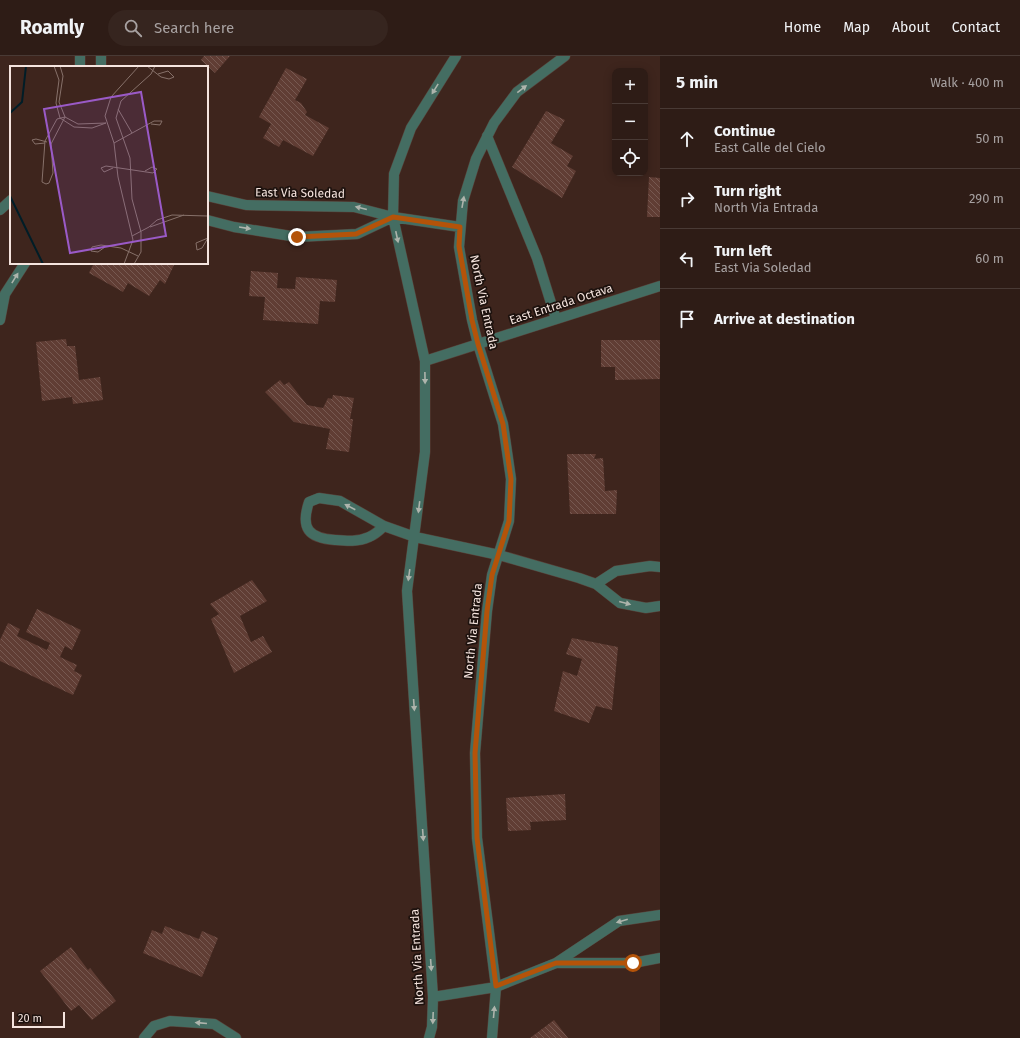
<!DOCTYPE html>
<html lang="en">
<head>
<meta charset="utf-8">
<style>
  :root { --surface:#2e1c16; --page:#36251f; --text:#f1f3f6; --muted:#a7a1a1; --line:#493a35 }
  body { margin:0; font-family:"Fira Sans",sans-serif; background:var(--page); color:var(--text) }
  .controls { position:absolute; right:12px; top:12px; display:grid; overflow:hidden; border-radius:8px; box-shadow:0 2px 10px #0003 }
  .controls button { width:36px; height:36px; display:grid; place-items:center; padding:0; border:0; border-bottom:1px solid var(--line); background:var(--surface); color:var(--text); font:20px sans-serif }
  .scale { position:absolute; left:12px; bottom:10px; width:53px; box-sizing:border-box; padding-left:4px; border:2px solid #f5e4de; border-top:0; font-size:11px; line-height:14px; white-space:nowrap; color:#f5e4de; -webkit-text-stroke:3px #1d120e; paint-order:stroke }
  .stop { position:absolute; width:12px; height:12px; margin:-9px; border:3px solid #b45309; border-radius:50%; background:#fff }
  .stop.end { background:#b45309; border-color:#fff; box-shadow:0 1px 4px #0008 }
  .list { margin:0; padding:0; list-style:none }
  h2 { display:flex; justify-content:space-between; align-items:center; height:52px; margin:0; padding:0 16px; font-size:17px }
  h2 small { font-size:13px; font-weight:400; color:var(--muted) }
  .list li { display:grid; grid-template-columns:26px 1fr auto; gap:12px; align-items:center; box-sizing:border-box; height:60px; padding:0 16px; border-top:1px solid var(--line) }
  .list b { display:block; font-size:15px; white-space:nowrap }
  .list p { margin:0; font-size:13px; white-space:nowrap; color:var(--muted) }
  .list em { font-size:13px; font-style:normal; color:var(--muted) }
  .icon { flex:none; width:22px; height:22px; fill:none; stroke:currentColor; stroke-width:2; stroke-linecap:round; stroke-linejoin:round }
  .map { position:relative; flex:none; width:660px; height:982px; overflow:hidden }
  header { display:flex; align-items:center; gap:24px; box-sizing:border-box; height:56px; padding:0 20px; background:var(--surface); border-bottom:1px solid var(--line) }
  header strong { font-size:19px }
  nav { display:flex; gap:22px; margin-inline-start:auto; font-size:14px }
  .search { width:280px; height:36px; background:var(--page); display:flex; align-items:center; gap:10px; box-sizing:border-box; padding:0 14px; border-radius:22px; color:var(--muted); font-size:15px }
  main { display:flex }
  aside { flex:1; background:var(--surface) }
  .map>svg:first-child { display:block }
  .building { fill:url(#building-back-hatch) }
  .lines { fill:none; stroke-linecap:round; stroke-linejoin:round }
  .minor-casing { stroke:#584038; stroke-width:11 }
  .minor { stroke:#446d62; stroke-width:10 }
  .oneway { fill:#aeb4ac }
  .route { stroke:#b45309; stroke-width:5 }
  .labels { text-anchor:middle; stroke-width:3.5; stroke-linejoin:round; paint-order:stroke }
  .street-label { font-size:12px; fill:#f5e4de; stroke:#1d120e }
  .inset-river { fill:none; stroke:#001d27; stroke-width:2 }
  .inset-road { fill:none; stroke:#87716a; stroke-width:1 }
  .view { fill:#9a5ac7; fill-opacity:0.15; stroke:#9a5ac7; stroke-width:2 }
  .inset-edge { fill:none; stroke:#f5e4de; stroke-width:2 }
</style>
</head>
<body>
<header>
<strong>Roamly</strong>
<div class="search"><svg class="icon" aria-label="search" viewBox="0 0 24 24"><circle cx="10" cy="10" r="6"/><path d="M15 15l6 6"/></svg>Search here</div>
<nav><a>Home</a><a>Map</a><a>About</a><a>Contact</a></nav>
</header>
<main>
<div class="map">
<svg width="660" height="982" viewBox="0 0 660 982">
  <defs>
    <pattern id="building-back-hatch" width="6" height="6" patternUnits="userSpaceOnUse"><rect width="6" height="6" fill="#603d34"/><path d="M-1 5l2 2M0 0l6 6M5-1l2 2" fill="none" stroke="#775951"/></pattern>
  </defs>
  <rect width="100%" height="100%" fill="#3e251d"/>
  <path class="building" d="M204 0H230L215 17 201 4Z
    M286 12 307 23 295 44 301 47 307 56 305 59 329 72 313 100 283 84 279 91 263 82 271 68 259 61Z
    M546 55 565 64 551 87 573 100 567 110 576 115 562 142 512 111Z
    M649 121 660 122V161H647Z
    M94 207H170L174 209 165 228 160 224 149 240 128 227 123 236 89 217Z
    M251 215 278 217 277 232 295 233 296 221 337 224 335 246 320 245 318 268 263 264 265 241 249 240Z
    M66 283 67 290H75L79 324 100 321 103 344 73 348 72 341 42 345 36 286Z
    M601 284H660V323L615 324V311H601Z
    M280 324 284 329 289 326 307 349 323 352 328 342 332 343 333 339 354 342 350 363H353L349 396 326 393 330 373 294 366 265 336Z
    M567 398H596L594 403 603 402 605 435 617 434 616 458H570Z
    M252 524 267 545 240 560 251 586 263 580 272 596 234 617 211 563 219 558 210 548Z
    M37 553 81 574 72 594 65 590 60 601 77 609 74 615 82 619 73 639 0 605V584L8 567 20 573 17 580 47 594 50 587 26 576Z
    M572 582 618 591 612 654 596 650 589 667 554 655 563 615 577 620 582 603 566 598Z
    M565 738 566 764 530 766 531 774 508 775 506 742Z
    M165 870 199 883 202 875 218 882 202 921 143 897 152 874 162 878Z
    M71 891 88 914 90 912 116 945 92 964 79 949 71 955 40 915Z
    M554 964 568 982H530Z"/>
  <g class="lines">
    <g class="minor-casing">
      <path id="minor" d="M101 0V11
        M80 11V0
        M487 80 537 202 556 263
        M207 140 246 149 354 151 393 161 357 178 297 181 234 171 207 164
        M0 154 11 144
        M393 161 460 171
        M0 264 5 238 25 207
        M425 305 660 230
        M384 470C380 474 374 479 369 481 358 486 347 485 335 484 309 482 300 473 309 446L319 442 340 445 384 470 415 481 499 499 579 522 596 528 620 547 646 552 660 550
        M596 528 616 515 650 510 660 511
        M556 907H633L660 902
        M433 941 496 931 556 907 619 865 660 859
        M144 982 154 970 170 965 214 968 236 982
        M429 982 432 971 433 941 407 535 425 396V305L393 161 394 118 411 72 456 0
        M492 982 496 931 477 782 475 697 487 555 492 519 509 465 511 423 503 368 478 288 472 264 459 191 463 145 476 103 494 67 517 36 565 0"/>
    </g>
    <use href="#minor" class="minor"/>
  </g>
  <defs><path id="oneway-solid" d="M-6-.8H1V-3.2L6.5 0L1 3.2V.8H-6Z"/></defs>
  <g class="oneway">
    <use href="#oneway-solid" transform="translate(435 33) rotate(122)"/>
    <use href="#oneway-solid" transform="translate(522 33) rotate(-38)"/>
    <use href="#oneway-solid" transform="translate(463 146) rotate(-80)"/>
    <use href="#oneway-solid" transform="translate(361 152) rotate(-166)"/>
    <use href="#oneway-solid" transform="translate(245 172) rotate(9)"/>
    <use href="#oneway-solid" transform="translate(397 181) rotate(78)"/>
    <use href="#oneway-solid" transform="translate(15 222) rotate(-58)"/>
    <use href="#oneway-solid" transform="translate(425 322) rotate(89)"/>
    <use href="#oneway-solid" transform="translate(350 451) rotate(-153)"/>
    <use href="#oneway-solid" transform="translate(419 451) rotate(97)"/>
    <use href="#oneway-solid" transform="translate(409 519) rotate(98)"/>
    <use href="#oneway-solid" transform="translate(625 547) rotate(15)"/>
    <use href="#oneway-solid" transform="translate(414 649) rotate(86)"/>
    <use href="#oneway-solid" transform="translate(423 779) rotate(86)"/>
    <use href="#oneway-solid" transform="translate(622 865) rotate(164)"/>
    <use href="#oneway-solid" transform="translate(431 909) rotate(86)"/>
    <use href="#oneway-solid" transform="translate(494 956) rotate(-85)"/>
    <use href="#oneway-solid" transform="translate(433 962) rotate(92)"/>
    <use href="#oneway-solid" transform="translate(201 967) rotate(-175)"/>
  </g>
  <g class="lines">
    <path class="route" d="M297 181 356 178 393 161 460 171 459 190 472 264 478 288 503 368 511 423 509 465 492 519 487 555 475 697 477 782 496 930 556 907H633"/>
  </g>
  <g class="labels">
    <g class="street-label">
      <text transform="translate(300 137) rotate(1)" y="4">East Via Soledad</text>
      <text transform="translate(484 246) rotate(78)" y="4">North Via Entrada</text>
      <text transform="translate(561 248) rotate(-18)" y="4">East Entrada Octava</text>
      <text transform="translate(473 575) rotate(-84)" y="4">North Via Entrada</text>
      <text transform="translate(417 901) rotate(-93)" y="4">North Via Entrada</text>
    </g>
  </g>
  <g transform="translate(10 10)">
    <rect width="198" height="198" fill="#3e251d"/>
    <path class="inset-river" d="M0 47 12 36 16 0M0 130 33 198"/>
    <path class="inset-road" d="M44 0 49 14 46 37 50 52 64 61 82 62 96 57 68 58 55 51 49 36 53 10 50 0M137 0 151 11 159 13 164 11 158 5 148 8M108 43 122 67M55 51 41 78 43 107 39 117 36 118 32 116 35 75 47 53ZM35 77 25 78 22 74 26 73 37 76M104 77 144 55H152L150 59 141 58M103 102 94 106 91 102 96 100 143 107 147 103 142 101 135 105M140 161 174 149M122 170 139 161 147 154 162 149 198 150M198 172 186 177 187 184 192 182 198 172M95 181 88 186 81 185 82 181 91 179 111 182 128 190M114 198 123 174 108 111 104 77 95 50 101 31 129 0M124 198 131 186V166L122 133 120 92 106 52 111 35 141 8 145 0"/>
    <path class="view" d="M131 26 156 170 60 187 34 43Z"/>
    <rect width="198" height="198" class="inset-edge"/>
  </g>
</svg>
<div class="controls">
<button>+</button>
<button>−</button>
<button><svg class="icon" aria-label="locate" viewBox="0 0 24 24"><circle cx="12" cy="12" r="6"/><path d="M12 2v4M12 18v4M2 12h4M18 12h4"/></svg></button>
</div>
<div class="scale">20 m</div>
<div class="stop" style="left:633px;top:907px"></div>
<div class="stop end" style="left:297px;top:181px"></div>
</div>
<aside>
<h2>5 min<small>Walk · 400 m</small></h2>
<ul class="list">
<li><svg class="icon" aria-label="ahead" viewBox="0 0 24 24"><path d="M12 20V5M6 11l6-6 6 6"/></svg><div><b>Continue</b><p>East Calle del Cielo</p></div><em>50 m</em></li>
<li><svg class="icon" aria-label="right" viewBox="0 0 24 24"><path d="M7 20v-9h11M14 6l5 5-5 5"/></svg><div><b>Turn right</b><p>North Via Entrada</p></div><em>290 m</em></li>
<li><svg class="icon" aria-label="left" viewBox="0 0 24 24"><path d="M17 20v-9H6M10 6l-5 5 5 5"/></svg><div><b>Turn left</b><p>East Via Soledad</p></div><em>60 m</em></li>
<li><svg class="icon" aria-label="arrive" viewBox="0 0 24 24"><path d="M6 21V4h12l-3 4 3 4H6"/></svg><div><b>Arrive at destination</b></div></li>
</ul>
</aside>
</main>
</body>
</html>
